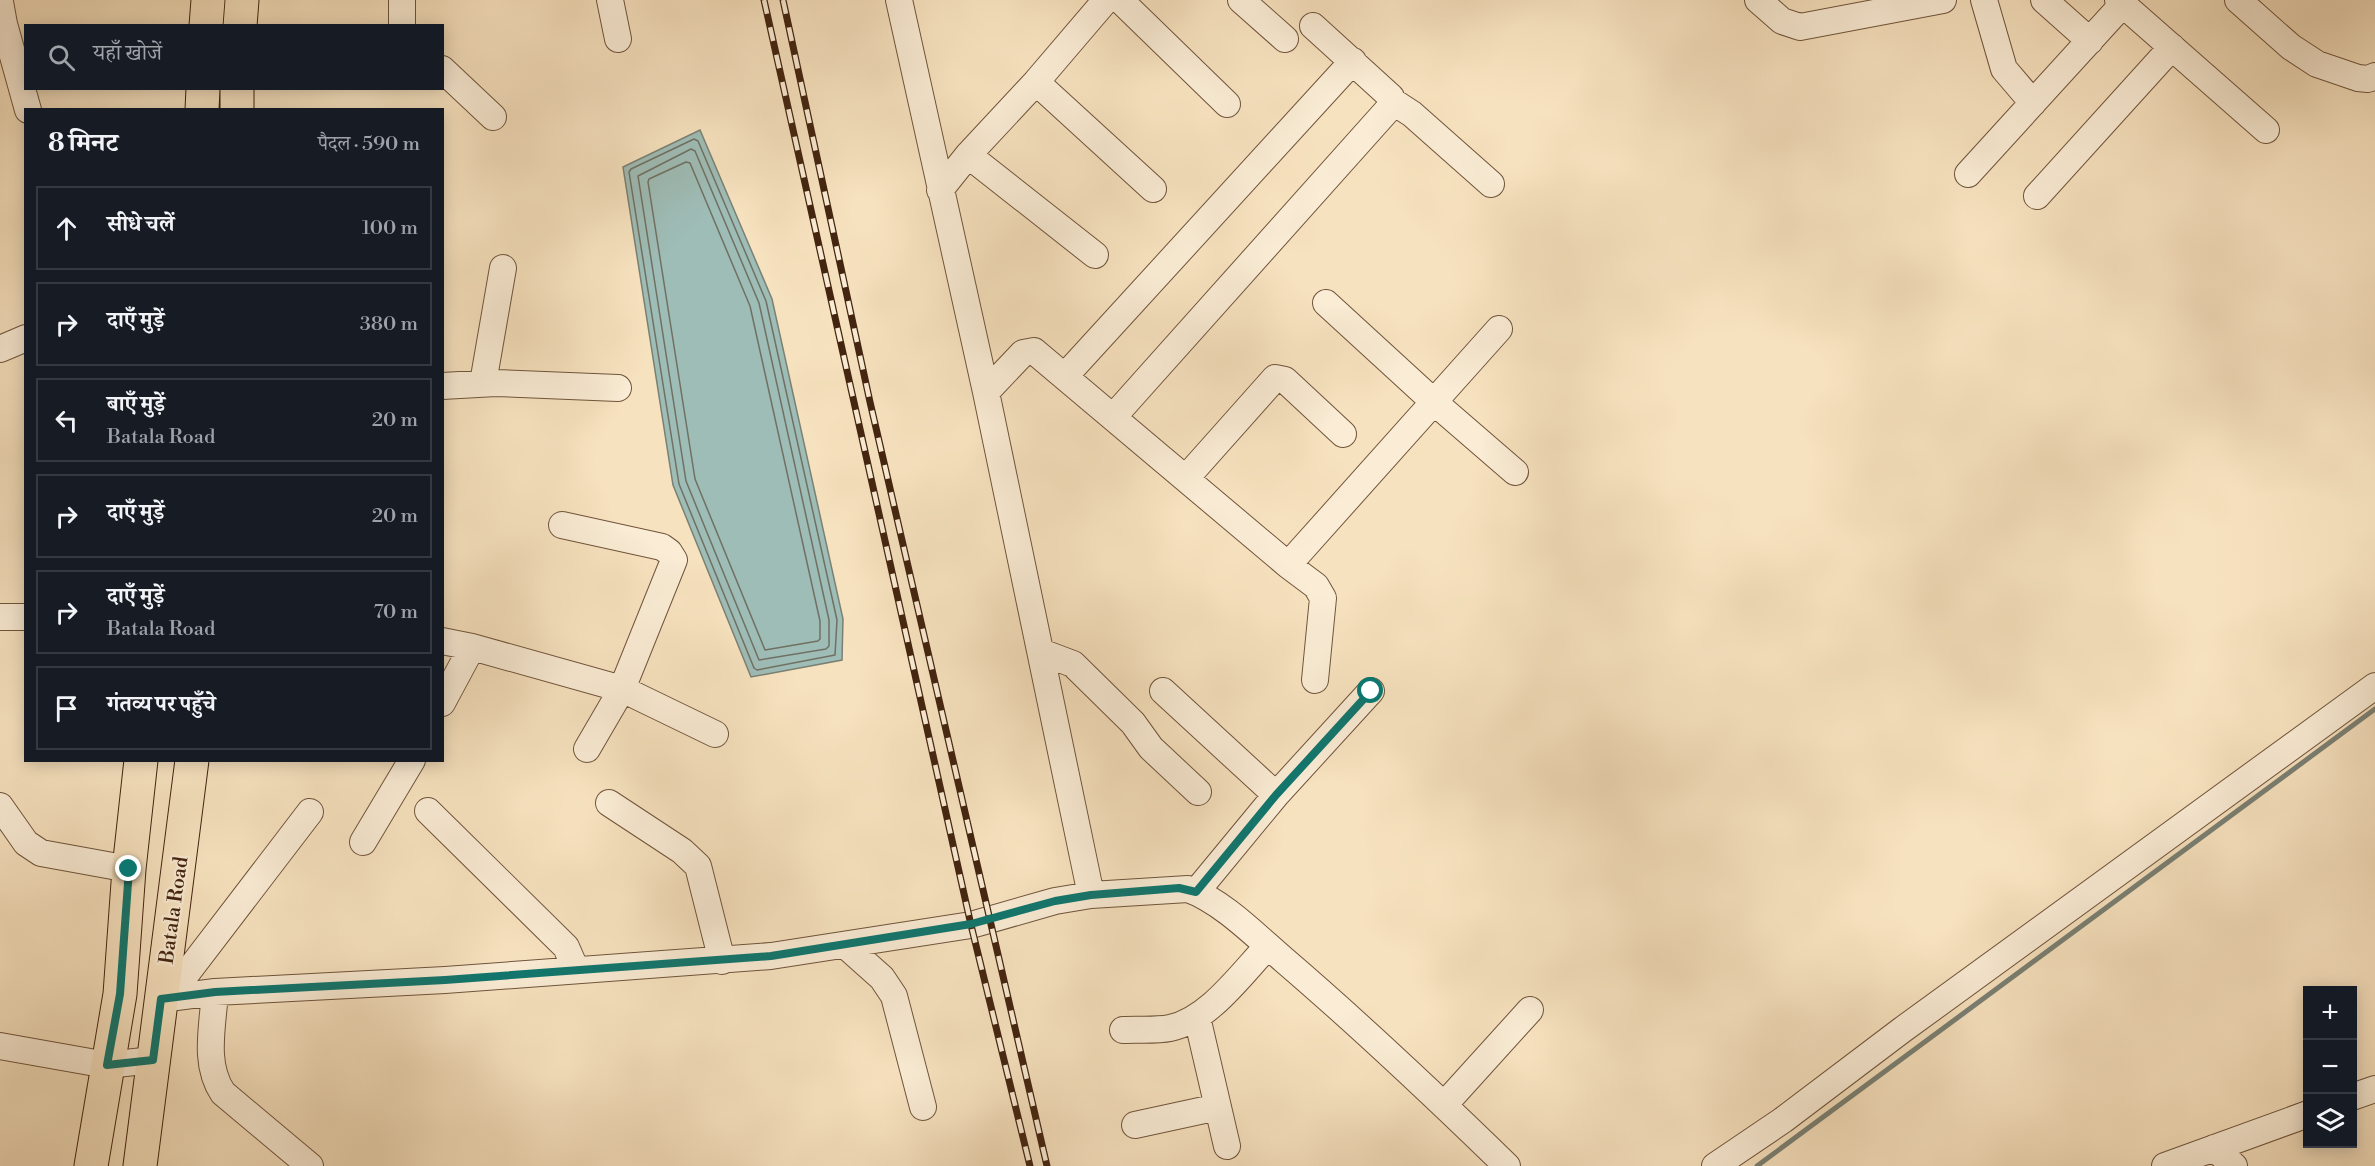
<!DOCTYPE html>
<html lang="hi">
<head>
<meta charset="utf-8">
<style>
  :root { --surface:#171b24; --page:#20242c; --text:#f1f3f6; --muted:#9ea1a6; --line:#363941 }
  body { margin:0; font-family:"Libre Bodoni","Noto Serif Devanagari",serif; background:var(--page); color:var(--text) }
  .controls { position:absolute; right:18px; bottom:18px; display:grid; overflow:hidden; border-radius:0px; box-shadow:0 3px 15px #0003 }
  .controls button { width:54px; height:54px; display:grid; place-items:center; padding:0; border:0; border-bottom:2px solid var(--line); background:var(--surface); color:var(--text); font:30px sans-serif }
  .stop { position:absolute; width:18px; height:18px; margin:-14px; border:4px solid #0f766e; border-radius:50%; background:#fff }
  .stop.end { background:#0f766e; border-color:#fff; box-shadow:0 2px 6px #0008 }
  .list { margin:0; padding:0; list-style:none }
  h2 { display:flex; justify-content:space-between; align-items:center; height:78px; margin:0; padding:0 24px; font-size:26px }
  h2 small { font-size:20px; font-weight:400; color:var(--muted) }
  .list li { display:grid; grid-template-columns:39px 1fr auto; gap:18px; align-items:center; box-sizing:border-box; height:84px; margin:0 12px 12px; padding:0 12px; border:2px solid var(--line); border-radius:0px }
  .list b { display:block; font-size:22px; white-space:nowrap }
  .list p { margin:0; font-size:20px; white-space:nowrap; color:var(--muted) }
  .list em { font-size:20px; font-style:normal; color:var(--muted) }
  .icon { flex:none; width:33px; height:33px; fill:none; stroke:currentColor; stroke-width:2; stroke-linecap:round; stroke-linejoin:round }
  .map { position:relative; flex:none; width:2375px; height:1166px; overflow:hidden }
  .search { position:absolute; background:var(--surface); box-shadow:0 3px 15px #0003; left:24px; top:24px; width:420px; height:66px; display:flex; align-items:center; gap:15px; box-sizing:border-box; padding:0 21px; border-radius:0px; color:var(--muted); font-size:22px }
  .panel { position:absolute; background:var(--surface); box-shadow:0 3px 15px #0003; left:24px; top:108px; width:420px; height:654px; border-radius:0px }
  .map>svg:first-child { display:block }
  .water { fill:#9ebdb7; stroke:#7a8074; stroke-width:1.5 }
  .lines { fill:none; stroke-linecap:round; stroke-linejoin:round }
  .shore { stroke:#707063; stroke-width:1.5 }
  .stream { stroke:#7a8074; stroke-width:5 }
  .minor-casing { stroke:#70543b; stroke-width:28 }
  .major-casing { stroke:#43240f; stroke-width:35 }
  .minor { stroke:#faecd5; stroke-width:26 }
  .major { stroke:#f7e2bf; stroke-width:33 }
  .rail-casing { stroke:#43240f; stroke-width:7 }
  .rail { stroke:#faecd5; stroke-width:4.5; stroke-dasharray:14; stroke-linecap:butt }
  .route { stroke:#0f766e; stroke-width:8 }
  .labels { text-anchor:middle; stroke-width:4.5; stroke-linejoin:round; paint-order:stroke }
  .street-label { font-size:20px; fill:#43240f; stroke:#faecd5 }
</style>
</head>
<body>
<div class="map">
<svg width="2375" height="1166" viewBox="0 0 2375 1166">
  <rect width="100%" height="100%" fill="#f7e2bf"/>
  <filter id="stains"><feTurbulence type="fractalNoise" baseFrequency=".00333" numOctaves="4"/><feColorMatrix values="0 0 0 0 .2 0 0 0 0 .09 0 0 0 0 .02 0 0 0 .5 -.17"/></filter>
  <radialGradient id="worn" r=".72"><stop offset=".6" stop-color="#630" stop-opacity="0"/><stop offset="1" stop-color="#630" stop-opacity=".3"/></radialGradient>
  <path class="water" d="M700 130 772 299 843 619 842 660 751 677 673 485 623 167Z"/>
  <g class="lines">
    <path class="shore" d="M694 139 698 141 766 301 837 620 835 655 757 670 754 668 679 484 629 172 631 169Z
      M691 149 695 151 759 303 829 620V646L826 649 759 660 686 481 638 176Z
      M686 162 690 163 750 306 820 621V639L818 641 765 650 695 479 648 182 649 179Z"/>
    <path class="stream" d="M1757 1166 2375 709"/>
    <g class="minor-casing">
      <path id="minor" d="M402 0V26
        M610 0 618 39
        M899 0 986 392 1091 895
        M1120 0 1227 104
        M1241 0 1285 39
        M1758 0 1782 21 1800 27 1943 0
        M1984 0 2004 69 2033 103
        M2044 0 2090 41
        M2118 0 2266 130
        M2238 0 2291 47 2317 64 2358 78 2368 79 2375 76
        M0 2 4 24 28 110
        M442 69 493 117
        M1036 82 1153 189
        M1392 101 1412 114 1491 184
        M968 155 1095 255
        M1968 174 2123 4
        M940 190 968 155 1036 82 1106 0
        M2037 196 2172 47
        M1326 303 1434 402 1515 472
        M0 349 26 338
        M1065 376 1353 61
        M483 383 503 268
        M442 386 496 383 618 388
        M986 392 1023 353 1034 351 1288 565 1316 586 1323 598 1315 680
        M1114 416 1392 105 1391 97 1313 26
        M1186 478 1275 378 1285 380 1343 434
        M562 525 662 547 669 552 674 560 622 689 587 749
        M1288 565 1499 329
        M0 617H26
        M442 641 472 647 622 689 715 734
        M1041 652 1073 664 1133 723 1151 748 1198 792
        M1163 691 1276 795
        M442 703 472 647
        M609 803 682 851 698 866 722 961
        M0 806 26 843 41 853 129 869
        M428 811 566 947 576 970
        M363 842 412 760
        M1196 892 1276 795 1371 691
        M845 945 882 978 894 996 923 1107
        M215 992C213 1025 203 1064 223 1093L310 1166
        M161 999 215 992 445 980 771 956 971 925 1055 901 1091 895 1188 889C1222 901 1257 937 1284 960 1361 1026 1434 1095 1507 1166
        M167 999 310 812
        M1197 1017 1227 1146
        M1123 1030C1138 1029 1155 1031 1170 1028 1209 1020 1241 974 1268 946
        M0 1046 107 1065 153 1060
        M2352 1097 2375 1089
        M1444 1105 1530 1010
        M1135 1125 1218 1107
        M2214 1148 2234 1166
        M1715 1166 1783 1120 1902 1030 2375 686
        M2165 1166 2308 1114"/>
    </g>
    <g class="major-casing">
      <path id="major" d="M206 26 208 0
        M240 26 242 0
        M202 110 203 88
        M237 110V88
        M91 1166 120 994 129 869 141 760
        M140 1166 192 760"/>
    </g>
    <use href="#minor" class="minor"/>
    <use href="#major" class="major"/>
    <g class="rail-casing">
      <path id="rail" d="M764 0 971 925 1030 1166
        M783 0 870 402 1047 1166"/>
    </g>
    <use href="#rail" class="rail"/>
  </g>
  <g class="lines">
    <path class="route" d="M129 869 120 994 107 1065 153 1060 161 999 215 992 445 980 771 956 971 924 1055 901 1091 895 1179 888 1196 892 1276 795 1371 691"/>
  </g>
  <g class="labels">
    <g class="street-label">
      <text transform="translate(173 910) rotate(-82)" y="7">Batala Road</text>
    </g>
  </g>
  <rect width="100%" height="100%" filter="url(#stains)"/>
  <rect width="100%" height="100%" fill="url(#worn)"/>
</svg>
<div class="controls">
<button>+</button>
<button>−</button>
<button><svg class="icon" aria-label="layers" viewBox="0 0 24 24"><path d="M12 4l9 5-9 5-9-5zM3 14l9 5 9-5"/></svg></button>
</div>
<div class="stop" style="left:1371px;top:691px"></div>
<div class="stop end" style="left:129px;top:869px"></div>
<div class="search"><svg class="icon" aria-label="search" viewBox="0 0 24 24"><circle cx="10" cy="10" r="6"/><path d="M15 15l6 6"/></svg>यहाँ खोजें</div>
<section class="panel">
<h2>8 मिनट<small>पैदल · 590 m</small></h2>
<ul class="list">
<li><svg class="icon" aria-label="ahead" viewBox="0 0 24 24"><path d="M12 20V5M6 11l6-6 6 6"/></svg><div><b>सीधे चलें</b></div><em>100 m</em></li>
<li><svg class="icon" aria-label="right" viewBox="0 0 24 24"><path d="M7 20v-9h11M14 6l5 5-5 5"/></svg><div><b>दाएँ मुड़ें</b></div><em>380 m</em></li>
<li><svg class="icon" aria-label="left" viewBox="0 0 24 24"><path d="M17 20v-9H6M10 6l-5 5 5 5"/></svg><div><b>बाएँ मुड़ें</b><p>Batala Road</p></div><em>20 m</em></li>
<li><svg class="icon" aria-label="right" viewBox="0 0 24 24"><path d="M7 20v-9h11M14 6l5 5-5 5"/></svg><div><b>दाएँ मुड़ें</b></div><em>20 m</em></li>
<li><svg class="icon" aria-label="right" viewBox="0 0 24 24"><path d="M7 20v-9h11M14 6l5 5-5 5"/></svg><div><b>दाएँ मुड़ें</b><p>Batala Road</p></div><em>70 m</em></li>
<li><svg class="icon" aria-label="arrive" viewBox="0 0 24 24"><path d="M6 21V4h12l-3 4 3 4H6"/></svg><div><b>गंतव्य पर पहुँचे</b></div></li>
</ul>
</section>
</div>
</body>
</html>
